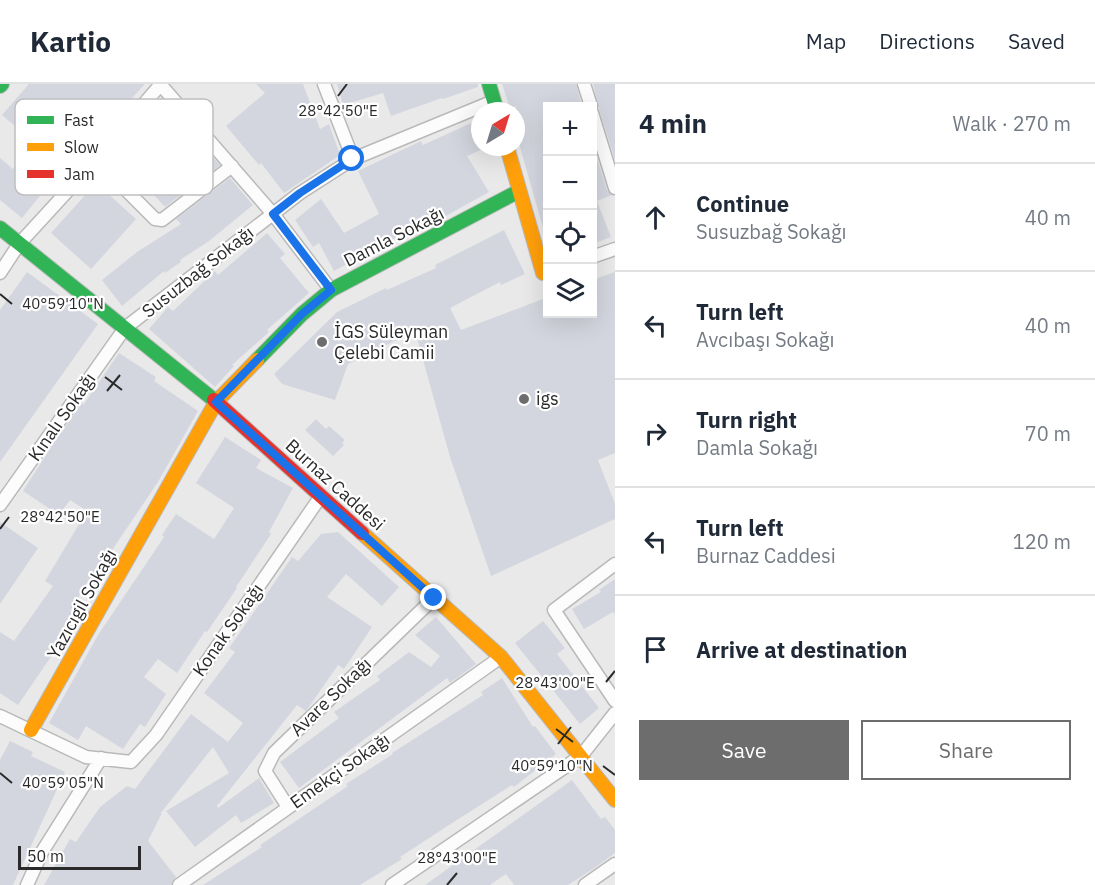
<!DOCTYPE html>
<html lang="en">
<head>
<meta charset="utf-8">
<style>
  :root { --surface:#fff; --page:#f2f2f3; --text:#1f2937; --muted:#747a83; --line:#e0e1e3; --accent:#6d6d6e }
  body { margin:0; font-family:"IBM Plex Sans",sans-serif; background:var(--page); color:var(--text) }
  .controls { position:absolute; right:18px; top:18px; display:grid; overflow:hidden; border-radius:0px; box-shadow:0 6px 24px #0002 }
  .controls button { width:54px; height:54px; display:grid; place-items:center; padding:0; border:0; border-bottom:2px solid var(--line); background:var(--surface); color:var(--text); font:30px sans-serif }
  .compass { position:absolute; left:471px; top:18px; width:54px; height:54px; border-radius:50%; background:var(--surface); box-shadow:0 6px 24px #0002; rotate:38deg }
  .scale { position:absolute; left:18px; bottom:15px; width:123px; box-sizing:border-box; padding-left:6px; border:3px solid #2a2a2b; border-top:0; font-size:16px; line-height:21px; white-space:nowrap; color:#2a2a2b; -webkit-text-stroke:4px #fff; paint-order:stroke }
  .stop { position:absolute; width:18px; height:18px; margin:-14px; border:4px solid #1a73e8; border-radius:50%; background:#fff }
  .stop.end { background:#1a73e8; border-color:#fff; box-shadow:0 2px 6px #0008 }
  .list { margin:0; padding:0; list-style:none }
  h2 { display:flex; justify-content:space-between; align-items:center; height:78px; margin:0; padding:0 24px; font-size:26px }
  h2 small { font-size:20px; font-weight:400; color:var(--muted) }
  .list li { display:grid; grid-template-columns:39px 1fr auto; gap:18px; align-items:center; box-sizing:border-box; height:108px; padding:0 24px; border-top:2px solid var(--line) }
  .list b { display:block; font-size:22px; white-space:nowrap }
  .list p { margin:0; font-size:20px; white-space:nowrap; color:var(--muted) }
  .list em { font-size:20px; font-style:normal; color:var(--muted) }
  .actions { display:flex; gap:12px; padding:18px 24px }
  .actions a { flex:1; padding:14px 0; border:2px solid var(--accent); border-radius:0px; text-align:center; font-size:21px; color:var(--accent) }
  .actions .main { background:var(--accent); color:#fff }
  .icon { flex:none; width:33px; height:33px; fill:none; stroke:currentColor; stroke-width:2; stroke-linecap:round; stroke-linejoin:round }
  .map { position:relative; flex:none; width:615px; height:801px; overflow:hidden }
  header { display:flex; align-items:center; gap:36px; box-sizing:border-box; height:84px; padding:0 30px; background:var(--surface); border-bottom:2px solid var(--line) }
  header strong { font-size:28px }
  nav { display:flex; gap:33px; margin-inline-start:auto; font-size:21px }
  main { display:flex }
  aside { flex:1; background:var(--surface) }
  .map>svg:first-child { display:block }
  .building { fill:#d4d6df }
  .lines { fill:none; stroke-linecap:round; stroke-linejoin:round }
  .street-casing { stroke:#b9b9b9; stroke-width:15 }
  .fast-casing { stroke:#b9b9b9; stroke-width:16 }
  .slow-casing { stroke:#b9b9b9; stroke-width:16 }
  .jam-casing { stroke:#b9b9b9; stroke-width:16 }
  .street { stroke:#fcfcfc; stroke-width:12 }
  .fast { stroke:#30b455; stroke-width:14 }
  .slow { stroke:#ff9f0a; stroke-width:14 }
  .jam { stroke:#e5322d; stroke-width:14 }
  .route { stroke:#1a73e8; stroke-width:8 }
  .ticks { fill:none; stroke:#2a2a2b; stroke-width:2 }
  .poi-dot { fill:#6d6d6e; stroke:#fff; stroke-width:2 }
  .labels { text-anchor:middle; stroke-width:4.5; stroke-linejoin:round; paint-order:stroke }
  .street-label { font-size:18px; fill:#2a2a2b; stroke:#fff }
  .poi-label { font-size:18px; fill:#2a2a2b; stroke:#fff; text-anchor:start }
  .key { fill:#fff; stroke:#bfbfbf; stroke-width:1.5 }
  .key-label { font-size:16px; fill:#2a2a2b }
  .ticks-label { font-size:15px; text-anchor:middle; fill:#2a2a2b; stroke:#fff; stroke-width:4.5; stroke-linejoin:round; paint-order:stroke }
</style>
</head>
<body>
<header>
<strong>Kartio</strong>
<nav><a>Map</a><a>Directions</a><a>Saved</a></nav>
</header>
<main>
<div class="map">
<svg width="615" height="801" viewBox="0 0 615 801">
  <rect width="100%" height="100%" fill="#e9e9e9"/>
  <path class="building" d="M29 0H145L99 50 101 51 67 91 61 86 22 134 0 116V74L13 85 34 58 2 31Z
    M256 0H303L320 45 329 40 340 71 284 109 261 79 259 81 226 42 265 9Z
    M337 0H478V3L443 15 442 14 391 32 383 9 343 21Z
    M502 0H576L582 22H548V147H544L516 49V22L510 24Z
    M593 0H615V76L599 25Z
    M166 23 220 81 165 123 119 73 147 48 143 44Z
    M471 39 480 58V63L483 65 467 72 489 108 424 144 421 140 334 187 319 159 313 163 295 136 321 115 344 149 379 130 358 87 421 57 423 61Z
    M592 59 607 106 612 111 597 117 611 153 592 160Z
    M230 94 253 121 209 157 180 176 181 178 165 189 164 187 122 222 102 196 137 168 181 140 176 135Z
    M96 99 136 135 91 185 51 149Z
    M504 146 525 190 501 201 500 198 450 224 461 246 548 213V230H592V196L615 188V369L598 376 615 420V435L491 492 450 373 415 247 348 280 335 316 282 300 274 290 337 228 386 204 387 206 436 184 435 181Z
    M267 149 285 170 280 174 309 209 267 246 269 248 232 281 234 282 215 303 149 245 168 223 173 227 215 187 218 191Z
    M27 188 98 240 0 378V226Z
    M119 269 156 293 154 297 198 327 158 398 108 472 105 470 70 527 78 533 18 621 0 609V548L14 557 53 502 45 497 87 427 70 416 59 431 23 407 53 360 82 319 84 320Z
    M316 335 326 345 329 342 345 356 342 359 344 361 333 372 305 346Z
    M225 353 261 376 256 384 293 404 269 448 271 450 236 503 237 504 207 548 205 547 177 589 158 575 144 593 166 610 145 643 140 640 123 665 86 642 78 656 49 639 98 551 164 453 162 451 176 430 214 455 234 424 196 399Z
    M0 438 38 464 0 520Z
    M338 448 399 503 382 522 346 490 327 513 372 543 344 585 338 581 306 627 297 621 217 722 218 724 259 694 274 719 241 739 236 731 195 763 166 727 229 689 213 663 160 730 162 729 148 757 176 793 171 801H44L70 755 76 758 100 723 127 702 135 705 191 630 228 658 243 639 204 609 235 568 229 564 292 473 298 477 321 450Z
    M615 495V530L613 528 584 545 572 525 601 508 599 506Z
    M436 533 476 580 450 599 447 594 299 704 280 678 339 634 334 628 380 596 377 592 409 568 431 583 440 572 415 551Z
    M543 537 565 564 557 570 599 624 580 640 515 559Z
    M502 594 533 643 535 642 556 670 514 703 512 701 449 741 400 773 402 775 360 801H203L262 763 260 761 348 702 346 700 393 670 392 669 483 611 481 608Z
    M10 657 33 668 31 672 65 688 13 801H0V676Z
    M572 696 601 735 605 733 615 746V769L593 785 568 801H514L506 790 490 801H425Z"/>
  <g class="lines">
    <g class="street-casing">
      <path id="street" d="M160 0 273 130 331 206
        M324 0 353 75
        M584 0 591 22
        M592 29 615 104
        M96 76 155 135 162 136 232 82
        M592 173 615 165
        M0 189 19 160 96 76 161 0
        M0 421 125 244 300 109 353 75 494 17
        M615 480 554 526 615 617
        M0 632 86 673 131 678 156 651 321 412
        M288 723 265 687 274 669 434 514
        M27 801 42 768 101 674
        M179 801 501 573
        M392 801 581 672 615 629
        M585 801 615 780"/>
    </g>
    <g class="fast-casing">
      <path id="fast" d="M489 0 497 27
        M0 2 2 0
        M0 144 214 316
        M257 276 302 230 331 206 519 107"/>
    </g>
    <g class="slow-casing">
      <path id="slow" d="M507 63 543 189
        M362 449 501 573 615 716
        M31 646 216 318 257 276"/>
    </g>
    <g class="jam-casing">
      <path id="jam" d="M214 316 362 449"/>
    </g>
    <use href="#street" class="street"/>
    <use href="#fast" class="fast"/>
    <use href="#slow" class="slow"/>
    <use href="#jam" class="jam"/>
  </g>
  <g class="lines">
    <path class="route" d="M352 75 300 109 273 130 331 206 302 230 216 318 434 514"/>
  </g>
  <path class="ticks" d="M338 12 347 0M0 210 12 220M105 293 122 306M107 307 120 291M0 445 9 433M606 598 615 587M556 645 573 658M558 660 571 643M603 682 615 691M0 689 12 699M447 801 457 789"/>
  <g class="poi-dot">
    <circle cx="322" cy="258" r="6"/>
    <circle cx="524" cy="315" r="6"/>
  </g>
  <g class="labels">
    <g class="street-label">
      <text transform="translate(394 153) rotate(-27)" y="6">Damla Sokağı</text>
      <text transform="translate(198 188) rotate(-38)" y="6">Susuzbağ Sokağı</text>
      <text transform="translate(62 333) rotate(-55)" y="6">Kınalı Sokağı</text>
      <text transform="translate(335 401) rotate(42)" y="6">Burnaz Caddesi</text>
      <text transform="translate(82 520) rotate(-61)" y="6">Yazıcıgil Sokağı</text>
      <text transform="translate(228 546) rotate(-55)" y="6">Konak Sokağı</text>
      <text transform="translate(331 613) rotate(-44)" y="6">Avare Sokağı</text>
      <text transform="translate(340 687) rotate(-35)" y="6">Emekçi Sokağı</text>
    </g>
    <g class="poi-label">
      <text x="334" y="254">İGS Süleyman<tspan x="334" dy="21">Çelebi Camii</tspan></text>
      <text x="536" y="321">igs</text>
    </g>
  </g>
  <rect x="15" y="15" width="198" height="96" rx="9" class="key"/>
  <rect x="27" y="32" width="27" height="8" fill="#30b455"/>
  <rect x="27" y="59" width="27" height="8" fill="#ff9f0a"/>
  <rect x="27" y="86" width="27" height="8" fill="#e5322d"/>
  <g class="key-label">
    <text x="64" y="42">Fast</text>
    <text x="64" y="69">Slow</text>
    <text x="64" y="96">Jam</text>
  </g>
  <g class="ticks-label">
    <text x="338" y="32">28°42'50"E</text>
    <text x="63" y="225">40°59'10"N</text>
    <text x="60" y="438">28°42'50"E</text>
    <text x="555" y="604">28°43'00"E</text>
    <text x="552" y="687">40°59'10"N</text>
    <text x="63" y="704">40°59'05"N</text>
    <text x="457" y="779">28°43'00"E</text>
  </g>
</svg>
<div class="controls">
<button>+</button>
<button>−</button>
<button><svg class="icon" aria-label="locate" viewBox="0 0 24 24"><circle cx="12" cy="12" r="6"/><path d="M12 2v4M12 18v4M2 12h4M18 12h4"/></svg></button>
<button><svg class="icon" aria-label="layers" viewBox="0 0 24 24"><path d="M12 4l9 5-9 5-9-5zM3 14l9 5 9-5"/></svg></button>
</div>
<svg class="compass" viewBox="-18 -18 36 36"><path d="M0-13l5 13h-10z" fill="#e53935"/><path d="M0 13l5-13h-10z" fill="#747a83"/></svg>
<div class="scale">50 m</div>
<div class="stop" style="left:352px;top:75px"></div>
<div class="stop end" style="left:434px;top:514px"></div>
</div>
<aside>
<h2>4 min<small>Walk · 270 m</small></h2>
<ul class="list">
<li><svg class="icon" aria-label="ahead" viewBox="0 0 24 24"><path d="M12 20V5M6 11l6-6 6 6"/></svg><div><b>Continue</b><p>Susuzbağ Sokağı</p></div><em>40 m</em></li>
<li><svg class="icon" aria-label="left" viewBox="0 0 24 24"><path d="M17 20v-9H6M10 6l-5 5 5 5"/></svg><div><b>Turn left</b><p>Avcıbaşı Sokağı</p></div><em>40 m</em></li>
<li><svg class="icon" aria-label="right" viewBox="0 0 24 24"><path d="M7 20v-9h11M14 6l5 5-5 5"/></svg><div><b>Turn right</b><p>Damla Sokağı</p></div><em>70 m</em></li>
<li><svg class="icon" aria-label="left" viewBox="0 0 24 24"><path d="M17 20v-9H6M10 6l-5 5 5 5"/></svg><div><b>Turn left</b><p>Burnaz Caddesi</p></div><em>120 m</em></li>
<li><svg class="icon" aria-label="arrive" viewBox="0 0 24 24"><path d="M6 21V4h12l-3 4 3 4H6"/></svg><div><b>Arrive at destination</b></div></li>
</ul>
<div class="actions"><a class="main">Save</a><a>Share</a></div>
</aside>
</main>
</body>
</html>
